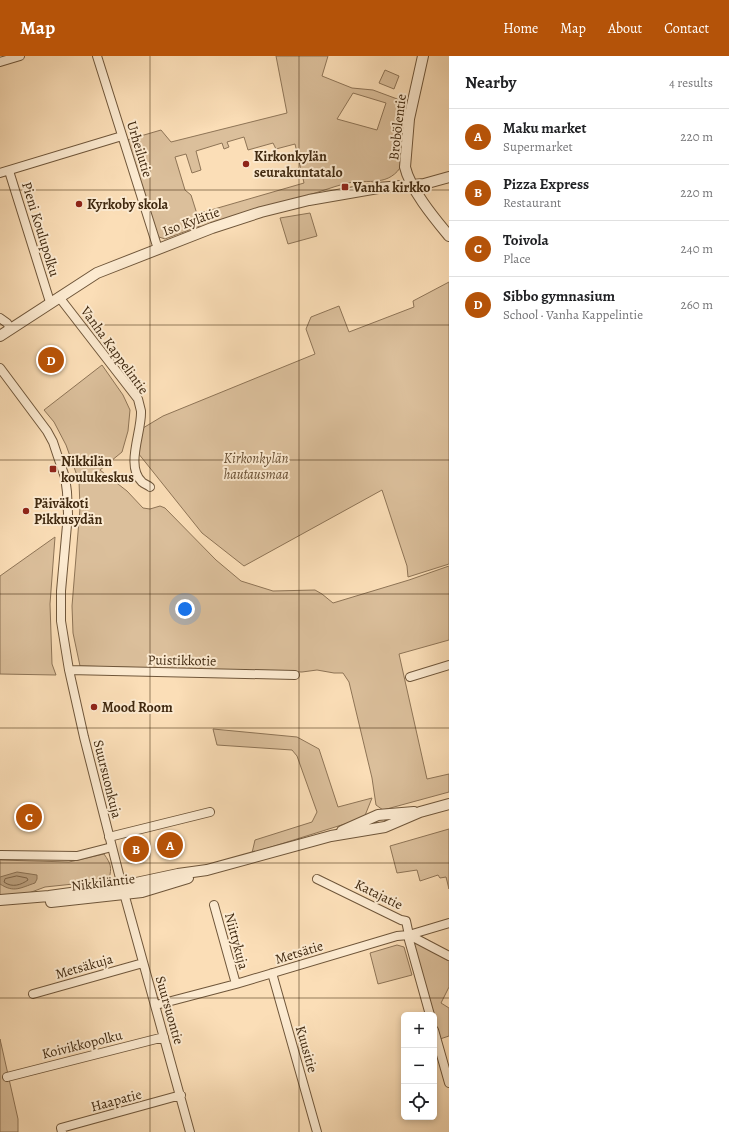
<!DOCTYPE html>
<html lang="en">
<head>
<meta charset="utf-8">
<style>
  :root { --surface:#fff; --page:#f2f2f2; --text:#202124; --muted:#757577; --line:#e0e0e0; --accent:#b45309 }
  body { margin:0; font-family:Alegreya,serif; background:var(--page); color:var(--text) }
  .controls { position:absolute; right:12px; bottom:12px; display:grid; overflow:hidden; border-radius:6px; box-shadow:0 2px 6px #0003 }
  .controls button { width:36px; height:36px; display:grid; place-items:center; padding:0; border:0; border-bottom:1px solid var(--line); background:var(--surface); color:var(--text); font:20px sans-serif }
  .you { position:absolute; left:185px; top:553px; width:14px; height:14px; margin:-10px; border:3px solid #fff; border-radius:50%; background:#1a73e8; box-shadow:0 0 0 6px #1a73e833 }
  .badge { display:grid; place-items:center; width:26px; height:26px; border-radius:50%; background:var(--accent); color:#fff; font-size:13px; font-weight:700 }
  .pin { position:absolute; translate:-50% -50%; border:2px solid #fff; box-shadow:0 1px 4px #0006 }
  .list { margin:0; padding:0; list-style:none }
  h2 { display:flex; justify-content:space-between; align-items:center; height:52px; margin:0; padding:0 16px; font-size:17px }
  h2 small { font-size:13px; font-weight:400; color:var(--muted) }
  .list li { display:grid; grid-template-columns:26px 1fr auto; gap:12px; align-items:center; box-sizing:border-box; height:56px; padding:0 16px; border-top:1px solid var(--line) }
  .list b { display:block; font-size:15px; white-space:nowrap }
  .list p { margin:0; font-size:13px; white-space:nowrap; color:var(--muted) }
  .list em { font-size:13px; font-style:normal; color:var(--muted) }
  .icon { flex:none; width:22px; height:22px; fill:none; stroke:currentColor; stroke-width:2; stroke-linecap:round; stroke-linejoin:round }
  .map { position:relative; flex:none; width:449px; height:1076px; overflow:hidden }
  header { display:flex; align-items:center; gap:24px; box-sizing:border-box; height:56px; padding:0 20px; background:var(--accent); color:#fff }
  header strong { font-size:19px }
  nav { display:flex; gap:22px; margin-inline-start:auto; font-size:14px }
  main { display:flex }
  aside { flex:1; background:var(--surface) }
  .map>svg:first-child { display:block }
  .green { fill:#dbbf9b; stroke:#8e7456; fill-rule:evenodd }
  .water { fill:#bba07e; stroke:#8a7052 }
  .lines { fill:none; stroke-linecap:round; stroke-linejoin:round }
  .shore { stroke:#7e6447; stroke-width:1 }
  .minor-casing { stroke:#6f563a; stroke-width:10 }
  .tertiary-casing { stroke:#6f563a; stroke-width:12 }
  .minor { stroke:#fcead0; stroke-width:8 }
  .tertiary { stroke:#fcead0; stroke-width:10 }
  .grid { fill:none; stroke:#402910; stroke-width:1; stroke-opacity:0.55 }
  .poi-dot { fill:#8f2418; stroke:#fcead0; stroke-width:1.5 }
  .labels { text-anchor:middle; stroke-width:4; stroke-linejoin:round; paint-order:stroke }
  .street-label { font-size:14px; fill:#402910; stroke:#fcead0 }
  .poi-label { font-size:14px; font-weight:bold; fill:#402910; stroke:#fcead0; text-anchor:start }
  .park-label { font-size:14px; font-style:italic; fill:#674e33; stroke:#fcead0 }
</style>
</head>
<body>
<header>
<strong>Map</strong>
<nav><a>Home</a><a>Map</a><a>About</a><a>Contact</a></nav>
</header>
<main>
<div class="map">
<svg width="449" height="1076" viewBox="0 0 449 1076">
  <rect width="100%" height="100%" fill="#fbdeb7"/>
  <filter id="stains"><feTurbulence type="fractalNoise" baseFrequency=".005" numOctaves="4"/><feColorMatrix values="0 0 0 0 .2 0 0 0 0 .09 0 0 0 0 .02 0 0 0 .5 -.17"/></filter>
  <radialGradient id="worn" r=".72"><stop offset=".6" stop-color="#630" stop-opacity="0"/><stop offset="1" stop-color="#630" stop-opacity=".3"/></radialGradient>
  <path class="green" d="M276 0H328L322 20 352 32 373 34 408 47 400 112C386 132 364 122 344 128 332 131 320 136 308 139L309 144 202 175 200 170 165 183 159 181 156 178 127 84 161 74 171 86 287 57ZM353 37 386 47 377 74 337 63ZM244 81 248 94 273 87 276 93 295 88 304 127 197 158 191 139 185 134 175 101 186 98 192 117 201 114 196 95 222 87 224 93 229 91 227 86Z
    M385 14 399 20 394 33 379 27Z
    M310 157 317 180 288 188 280 162Z
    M449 226V508L408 521 407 510 382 434 244 510 202 477 138 397 143 372 163 360 315 298 306 273 311 261 339 250 349 276 414 251 413 245Z
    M102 309 123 339 130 354 128 375 122 396 100 414 127 435 143 452 150 453 160 450 165 452 216 504 241 525 273 535 315 534 322 538 333 547 409 524 449 510V584L399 598 427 723 449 718V736L383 754 376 749 372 722 349 626 343 617H334L317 614 302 616 80 610 73 577 72 550 80 452 79 425 66 389 54 366 44 354Z
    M55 481 50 548 52 608 56 619 0 618V520Z
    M213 673 297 681 319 693 338 751 372 742 364 762 252 797 255 784 312 766 317 756 297 700 292 694 217 689Z
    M449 773V833L446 821 440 822 438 819 420 825 417 814 397 817 390 790Z
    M104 798C111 808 112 811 109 823L102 825 45 831 26 838 0 839V804L69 806Z
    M415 886 449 903V931L441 947 449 952V980L440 983 434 964V959H433L411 887Z
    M397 889 404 891 412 919 378 928 370 897Z
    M0 983 18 1063V1076H0Z"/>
  <path class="water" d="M17 816 37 819V823L35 827C20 832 14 837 0 828V821Z"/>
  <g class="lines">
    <path class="shore" d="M17 820 27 822 28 824C21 829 12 832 4 826L5 823Z"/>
    <g class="minor-casing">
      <path id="minor" d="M97 0 158 193
        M0 6 20 0
        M9 115 50 246
        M0 117 122 80
        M59 241 138 343C139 347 140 351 141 355 142 376 125 410 142 426 144 428 148 429 150 431
        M0 262 7 267 11 273
        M0 312 47 375 53 386 58 401 65 421 67 436 68 458 61 535V565L69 614 84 681 122 830 190 1076
        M69 614 295 619
        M410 621 449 609
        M109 781 210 756
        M0 799 77 800 112 791
        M317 823 401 864 406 865 409 879V884L430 959
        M214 849 236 928
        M409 879 449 900
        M272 917 317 1076
        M33 938 143 907
        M156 949 236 928 397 880 409 879 449 867
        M434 974 449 1027
        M7 1021 164 981
        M62 1076 61 1072 181 1039"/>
    </g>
    <g class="tertiary-casing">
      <path id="tertiary" d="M423 0 409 63 405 111C410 133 435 163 449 180
        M0 280 97 217 212 172 261 156 309 144 378 132 424 128 449 121
        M342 775 378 759 414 756
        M0 844 49 840 122 830 178 818 207 814 331 780 385 771 420 756 449 748
        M51 846 142 836 188 822"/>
    </g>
    <use href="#minor" class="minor"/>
    <use href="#tertiary" class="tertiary"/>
  </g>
  <path class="grid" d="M150 0V1076M299 0V1076M0 134H449M0 269H449M0 404H449M0 538H449M0 672H449M0 807H449M0 942H449"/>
  <g class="poi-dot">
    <circle cx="246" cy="108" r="4"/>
    <rect x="341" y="127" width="8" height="8" rx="2"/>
    <circle cx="79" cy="148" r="4"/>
    <rect x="49" y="409" width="8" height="8" rx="2"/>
    <circle cx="26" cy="455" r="4"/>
    <circle cx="94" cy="651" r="4"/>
  </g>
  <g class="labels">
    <g class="street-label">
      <text transform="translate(397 71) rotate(-83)" y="5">Brobölentie</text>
      <text transform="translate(140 93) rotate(73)" y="5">Urheilutie</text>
      <text transform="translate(191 165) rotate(-20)" y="5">Iso Kylätie</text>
      <text transform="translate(41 173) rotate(73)" y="5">Pieni Koulupolku</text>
      <text transform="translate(115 294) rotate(54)" y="5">Vanha Kappelintie</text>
      <text transform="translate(182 604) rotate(1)" y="5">Puistikkotie</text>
      <text transform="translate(108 723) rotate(76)" y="5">Suursuonkuja</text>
      <text transform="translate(103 826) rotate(-7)" y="5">Nikkiläntie</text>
      <text transform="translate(379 838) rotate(26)" y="5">Katajatie</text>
      <text transform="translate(237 885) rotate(75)" y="5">Niittykuja</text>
      <text transform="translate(299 896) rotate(-17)" y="5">Metsätie</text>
      <text transform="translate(84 910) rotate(-16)" y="5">Metsäkuja</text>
      <text transform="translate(170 954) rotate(74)" y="5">Suursuontie</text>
      <text transform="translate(82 988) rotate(-14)" y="5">Koivikkopolku</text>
      <text transform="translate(307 993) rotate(74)" y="5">Kuusitie</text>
      <text transform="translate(116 1044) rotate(-15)" y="5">Haapatie</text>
    </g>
    <g class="poi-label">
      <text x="254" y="105">Kirkonkylän<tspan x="254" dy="16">seurakuntatalo</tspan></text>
      <text x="353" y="136">Vanha kirkko</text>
      <text x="87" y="153">Kyrkoby skola</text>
      <text x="61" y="410">Nikkilän<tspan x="61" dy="16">koulukeskus</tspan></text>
      <text x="34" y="452">Päiväkoti<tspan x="34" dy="16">Pikkusydän</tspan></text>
      <text x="102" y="656">Mood Room</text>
    </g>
    <g class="park-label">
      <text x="256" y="407">Kirkonkylän<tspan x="256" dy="16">hautausmaa</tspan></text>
    </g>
  </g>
  <rect width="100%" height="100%" filter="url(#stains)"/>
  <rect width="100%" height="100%" fill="url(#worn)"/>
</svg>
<div class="controls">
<button>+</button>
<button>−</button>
<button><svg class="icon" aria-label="locate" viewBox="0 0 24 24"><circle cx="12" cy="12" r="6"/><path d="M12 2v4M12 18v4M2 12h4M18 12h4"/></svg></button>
</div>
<div class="you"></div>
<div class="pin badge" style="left:170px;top:789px">A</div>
<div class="pin badge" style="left:136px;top:793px">B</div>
<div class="pin badge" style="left:29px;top:761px">C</div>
<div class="pin badge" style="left:51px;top:304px">D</div>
</div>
<aside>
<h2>Nearby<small>4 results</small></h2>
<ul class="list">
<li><span class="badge">A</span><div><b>Maku market</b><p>Supermarket</p></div><em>220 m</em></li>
<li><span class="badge">B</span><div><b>Pizza Express</b><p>Restaurant</p></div><em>220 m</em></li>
<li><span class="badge">C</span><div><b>Toivola</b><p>Place</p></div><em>240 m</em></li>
<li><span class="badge">D</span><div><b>Sibbo gymnasium</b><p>School · Vanha Kappelintie</p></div><em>260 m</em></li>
</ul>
</aside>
</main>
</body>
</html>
